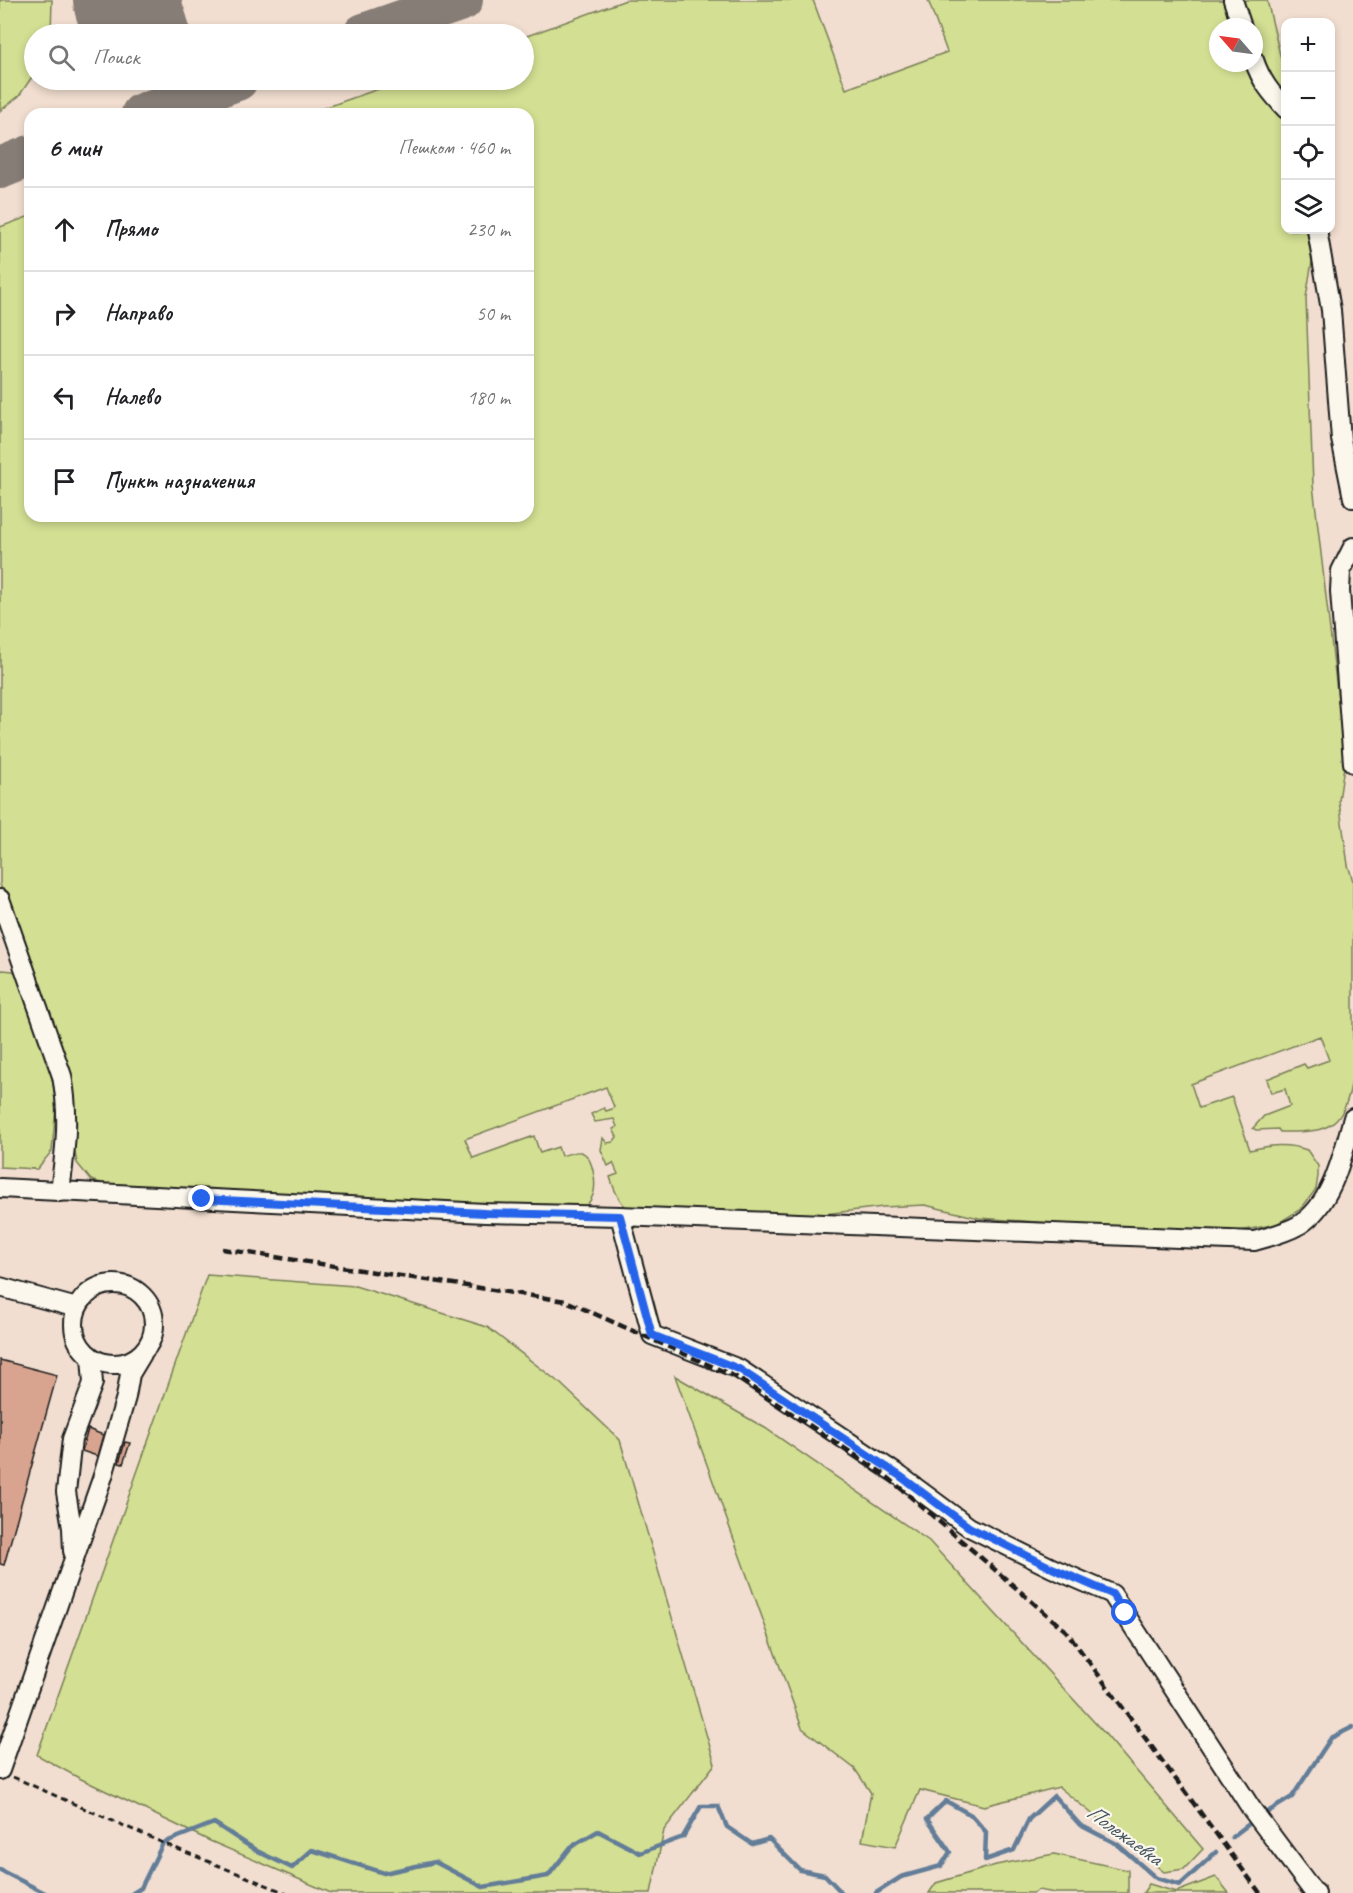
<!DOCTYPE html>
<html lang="ru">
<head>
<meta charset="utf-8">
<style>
  :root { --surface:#fff; --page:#f2f2f2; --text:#202124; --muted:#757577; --line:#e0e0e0 }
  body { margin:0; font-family:Caveat,sans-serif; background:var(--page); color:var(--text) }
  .controls { position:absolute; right:18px; top:18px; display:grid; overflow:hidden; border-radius:12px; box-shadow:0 3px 9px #0003 }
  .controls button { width:54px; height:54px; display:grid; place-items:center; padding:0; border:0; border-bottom:2px solid var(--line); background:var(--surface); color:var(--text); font:30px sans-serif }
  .compass { position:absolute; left:1209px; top:18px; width:54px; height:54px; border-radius:50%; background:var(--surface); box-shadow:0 3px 9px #0003; rotate:298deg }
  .stop { position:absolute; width:18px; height:18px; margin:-14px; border:4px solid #2563eb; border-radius:50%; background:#fff }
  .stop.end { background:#2563eb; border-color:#fff; box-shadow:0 2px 6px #0008 }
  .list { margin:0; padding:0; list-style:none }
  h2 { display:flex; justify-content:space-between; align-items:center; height:78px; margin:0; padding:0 24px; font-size:26px }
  h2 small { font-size:20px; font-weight:400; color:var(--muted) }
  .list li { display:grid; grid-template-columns:39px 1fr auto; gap:18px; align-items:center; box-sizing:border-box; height:84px; padding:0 24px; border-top:2px solid var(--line) }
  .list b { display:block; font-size:22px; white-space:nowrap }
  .list em { font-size:20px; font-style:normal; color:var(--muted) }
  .icon { flex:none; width:33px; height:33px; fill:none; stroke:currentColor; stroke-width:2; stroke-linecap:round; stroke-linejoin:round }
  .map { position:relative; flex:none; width:1353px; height:1893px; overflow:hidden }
  .search { position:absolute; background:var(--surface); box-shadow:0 3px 9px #0003; left:24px; top:24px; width:510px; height:66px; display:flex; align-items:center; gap:15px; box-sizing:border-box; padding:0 21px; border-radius:33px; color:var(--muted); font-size:22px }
  .panel { position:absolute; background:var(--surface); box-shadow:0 3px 9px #0003; left:24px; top:108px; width:510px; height:414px; border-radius:18px }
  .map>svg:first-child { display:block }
  .green { fill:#d3df92; stroke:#787e57; stroke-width:1.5; fill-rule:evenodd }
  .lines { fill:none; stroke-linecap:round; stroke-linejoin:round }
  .stream { stroke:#637d98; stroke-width:4.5 }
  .taxiway { stroke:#867d76; stroke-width:42 }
  .runway { stroke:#867d76; stroke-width:106 }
  .building { fill:#d9a48f; stroke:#1c1c1c; stroke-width:1.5 }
  .minor-casing { stroke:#1c1c1c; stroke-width:22 }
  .path { stroke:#1c1c1c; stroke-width:3; stroke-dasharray:6 4.5; stroke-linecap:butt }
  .minor { stroke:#fbf7ec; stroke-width:18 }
  .rail { stroke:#1c1c1c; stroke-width:4.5; stroke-dasharray:9 4.5; stroke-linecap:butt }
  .route { stroke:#2563eb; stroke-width:8 }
  .labels { text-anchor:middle; stroke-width:4.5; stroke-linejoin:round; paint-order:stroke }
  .water-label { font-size:22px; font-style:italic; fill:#455564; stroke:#fbf7ec }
</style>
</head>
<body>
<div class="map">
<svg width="1353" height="1893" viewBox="0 0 1353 1893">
  <rect width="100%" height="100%" fill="#f1ded0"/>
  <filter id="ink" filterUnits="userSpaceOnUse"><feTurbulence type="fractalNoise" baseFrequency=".0167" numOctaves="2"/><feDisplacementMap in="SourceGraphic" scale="12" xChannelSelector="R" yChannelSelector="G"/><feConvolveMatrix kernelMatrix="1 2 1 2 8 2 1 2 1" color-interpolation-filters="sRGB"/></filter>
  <g filter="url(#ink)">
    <path class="green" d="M0 0H52L51 34H34V74L19 96 0 111Z
      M626 0H813L846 89 947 52 928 0H1267L1285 76 1286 230H1317L1306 298 1313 485 1345 759 1339 801 1348 865 1353 881V1075C1344 1127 1332 1133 1280 1132L1278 1129 1256 1130 1253 1128 1264 1116 1290 1106 1285 1089 1271 1093 1267 1079 1304 1064 1307 1068 1329 1060 1320 1036 1191 1084 1199 1108 1232 1097 1250 1150C1270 1145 1287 1143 1307 1150L1318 1166V1176L1316 1189 1301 1209 1277 1224 1240 1231 1064 1224 979 1218 925 1205 883 1207 816 1215 632 1212C619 1203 615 1192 610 1177L618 1174 613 1163 608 1166 601 1150 603 1138 607 1143 613 1142 617 1137 613 1129 617 1127 614 1119 595 1122 591 1114 604 1108 606 1111 612 1109 614 1107 606 1087 465 1139 473 1158 534 1136 540 1153 558 1147 561 1156C566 1155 574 1151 580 1152 593 1154 597 1184 593 1195 590 1203 585 1208 578 1214L112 1186 91 1180 77 1163 73 1143 75 1101 72 1083 0 884V227L30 216V516H528V114H307L404 80H524V37ZM1218 27H1254V63H1218Z
      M3 970 13 971 20 975 49 1055 56 1107 52 1151 37 1169 0 1167V971Z
      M207 1275 355 1286 487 1327 561 1384 620 1440 715 1764 664 1830 651 1893H331L210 1841 79 1778 37 1755Z
      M675 1376 765 1428 929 1541 1106 1735 1203 1849 1184 1869 1164 1872 1059 1787 984 1806 920 1790 895 1847 862 1841 871 1793 855 1769 802 1728Z
      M1054 1854 1128 1870V1893H1056L1038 1890 1034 1893H929L936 1883 996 1865Z
      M1216 1877 1229 1893H1143L1149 1884 1176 1892Z"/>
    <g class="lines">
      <path class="stream" d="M1261 1816 1292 1797 1331 1738 1353 1727
        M1232 1837 1253 1821
        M0 1870 45 1893
        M133 1893 141 1888 163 1843 214 1823 257 1851 292 1868 312 1850 384 1873 435 1862 483 1887 548 1876 571 1847 598 1831 640 1853 683 1837 701 1806H718L727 1827 752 1844 769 1839 800 1870 825 1875 842 1893
        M876 1893 901 1877 941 1866 950 1852 927 1819 946 1801 971 1815 986 1832 985 1860 1014 1850 1029 1819 1054 1796 1080 1825 1117 1844 1156 1878 1180 1885 1216 1852"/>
      <path class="taxiway" d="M364 34 462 0
        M142 114 237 80
        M0 168 30 156"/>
      <path class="runway" d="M126 0 137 34"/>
    </g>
    <path class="building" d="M0 1360 57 1375 4 1565 0 1564Z
      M88 1429 103 1435 97 1456 82 1451Z
      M125 1442 130 1443 123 1464 119 1463Z"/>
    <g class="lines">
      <g class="minor-casing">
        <path id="minor" d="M1233 0 1242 27
          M1254 60C1261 81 1271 93 1286 109
          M1317 230 1331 310 1341 439 1353 498
          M1353 547 1341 571 1340 591 1353 763
          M0 899 62 1076C70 1118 65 1150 60 1192
          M0 1188 485 1213 620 1216 1254 1241C1269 1237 1285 1233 1299 1225 1333 1204 1343 1153 1353 1118
          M620 1216 652 1335 739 1369 900 1476 969 1527 1052 1568 1112 1594 1253 1811 1313 1891 1316 1893
          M74 1324a40 40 0 1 1 80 0a40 40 0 1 1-80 0Z
          M0 1287 77 1308
          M73 1551 72 1528 66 1492 72 1439 93 1383 91 1357
          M0 1770 103 1476 126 1397 130 1374 142 1354"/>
      </g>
      <path class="path" d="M13 1777 163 1843 286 1893"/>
      <use href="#minor" class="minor"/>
      <path class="rail" d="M222 1249 566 1301 736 1377 884 1474 1066 1631 1260 1893"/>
    </g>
  </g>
  <g class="lines" filter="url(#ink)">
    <path class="route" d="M202 1199 485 1213 620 1216 652 1335 739 1369 900 1476 969 1527 1052 1568 1112 1594 1125 1613"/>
  </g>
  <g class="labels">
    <g class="water-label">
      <text transform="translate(1125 1834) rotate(36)" y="8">Полежаевка</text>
    </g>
  </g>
</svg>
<div class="controls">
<button>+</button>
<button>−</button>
<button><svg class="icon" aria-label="locate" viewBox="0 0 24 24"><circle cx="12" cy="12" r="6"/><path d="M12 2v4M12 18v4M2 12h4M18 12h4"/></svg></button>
<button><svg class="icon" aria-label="layers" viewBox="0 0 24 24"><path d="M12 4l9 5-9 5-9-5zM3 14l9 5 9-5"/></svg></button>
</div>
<svg class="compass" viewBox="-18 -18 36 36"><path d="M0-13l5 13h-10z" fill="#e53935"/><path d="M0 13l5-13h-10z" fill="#757577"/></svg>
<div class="stop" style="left:1125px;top:1613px"></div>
<div class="stop end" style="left:202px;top:1199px"></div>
<div class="search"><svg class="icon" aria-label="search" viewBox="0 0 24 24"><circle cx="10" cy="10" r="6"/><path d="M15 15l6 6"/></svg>Поиск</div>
<section class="panel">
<h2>6 мин<small>Пешком · 460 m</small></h2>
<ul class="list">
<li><svg class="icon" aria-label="ahead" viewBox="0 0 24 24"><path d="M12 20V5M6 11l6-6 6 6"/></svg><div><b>Прямо</b></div><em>230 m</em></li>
<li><svg class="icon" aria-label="right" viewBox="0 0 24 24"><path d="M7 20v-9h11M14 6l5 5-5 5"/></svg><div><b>Направо</b></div><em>50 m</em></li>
<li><svg class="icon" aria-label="left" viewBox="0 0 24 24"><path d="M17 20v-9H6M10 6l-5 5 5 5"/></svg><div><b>Налево</b></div><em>180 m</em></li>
<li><svg class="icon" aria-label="arrive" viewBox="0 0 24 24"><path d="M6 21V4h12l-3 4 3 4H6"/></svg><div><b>Пункт назначения</b></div></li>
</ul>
</section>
</div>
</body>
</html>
